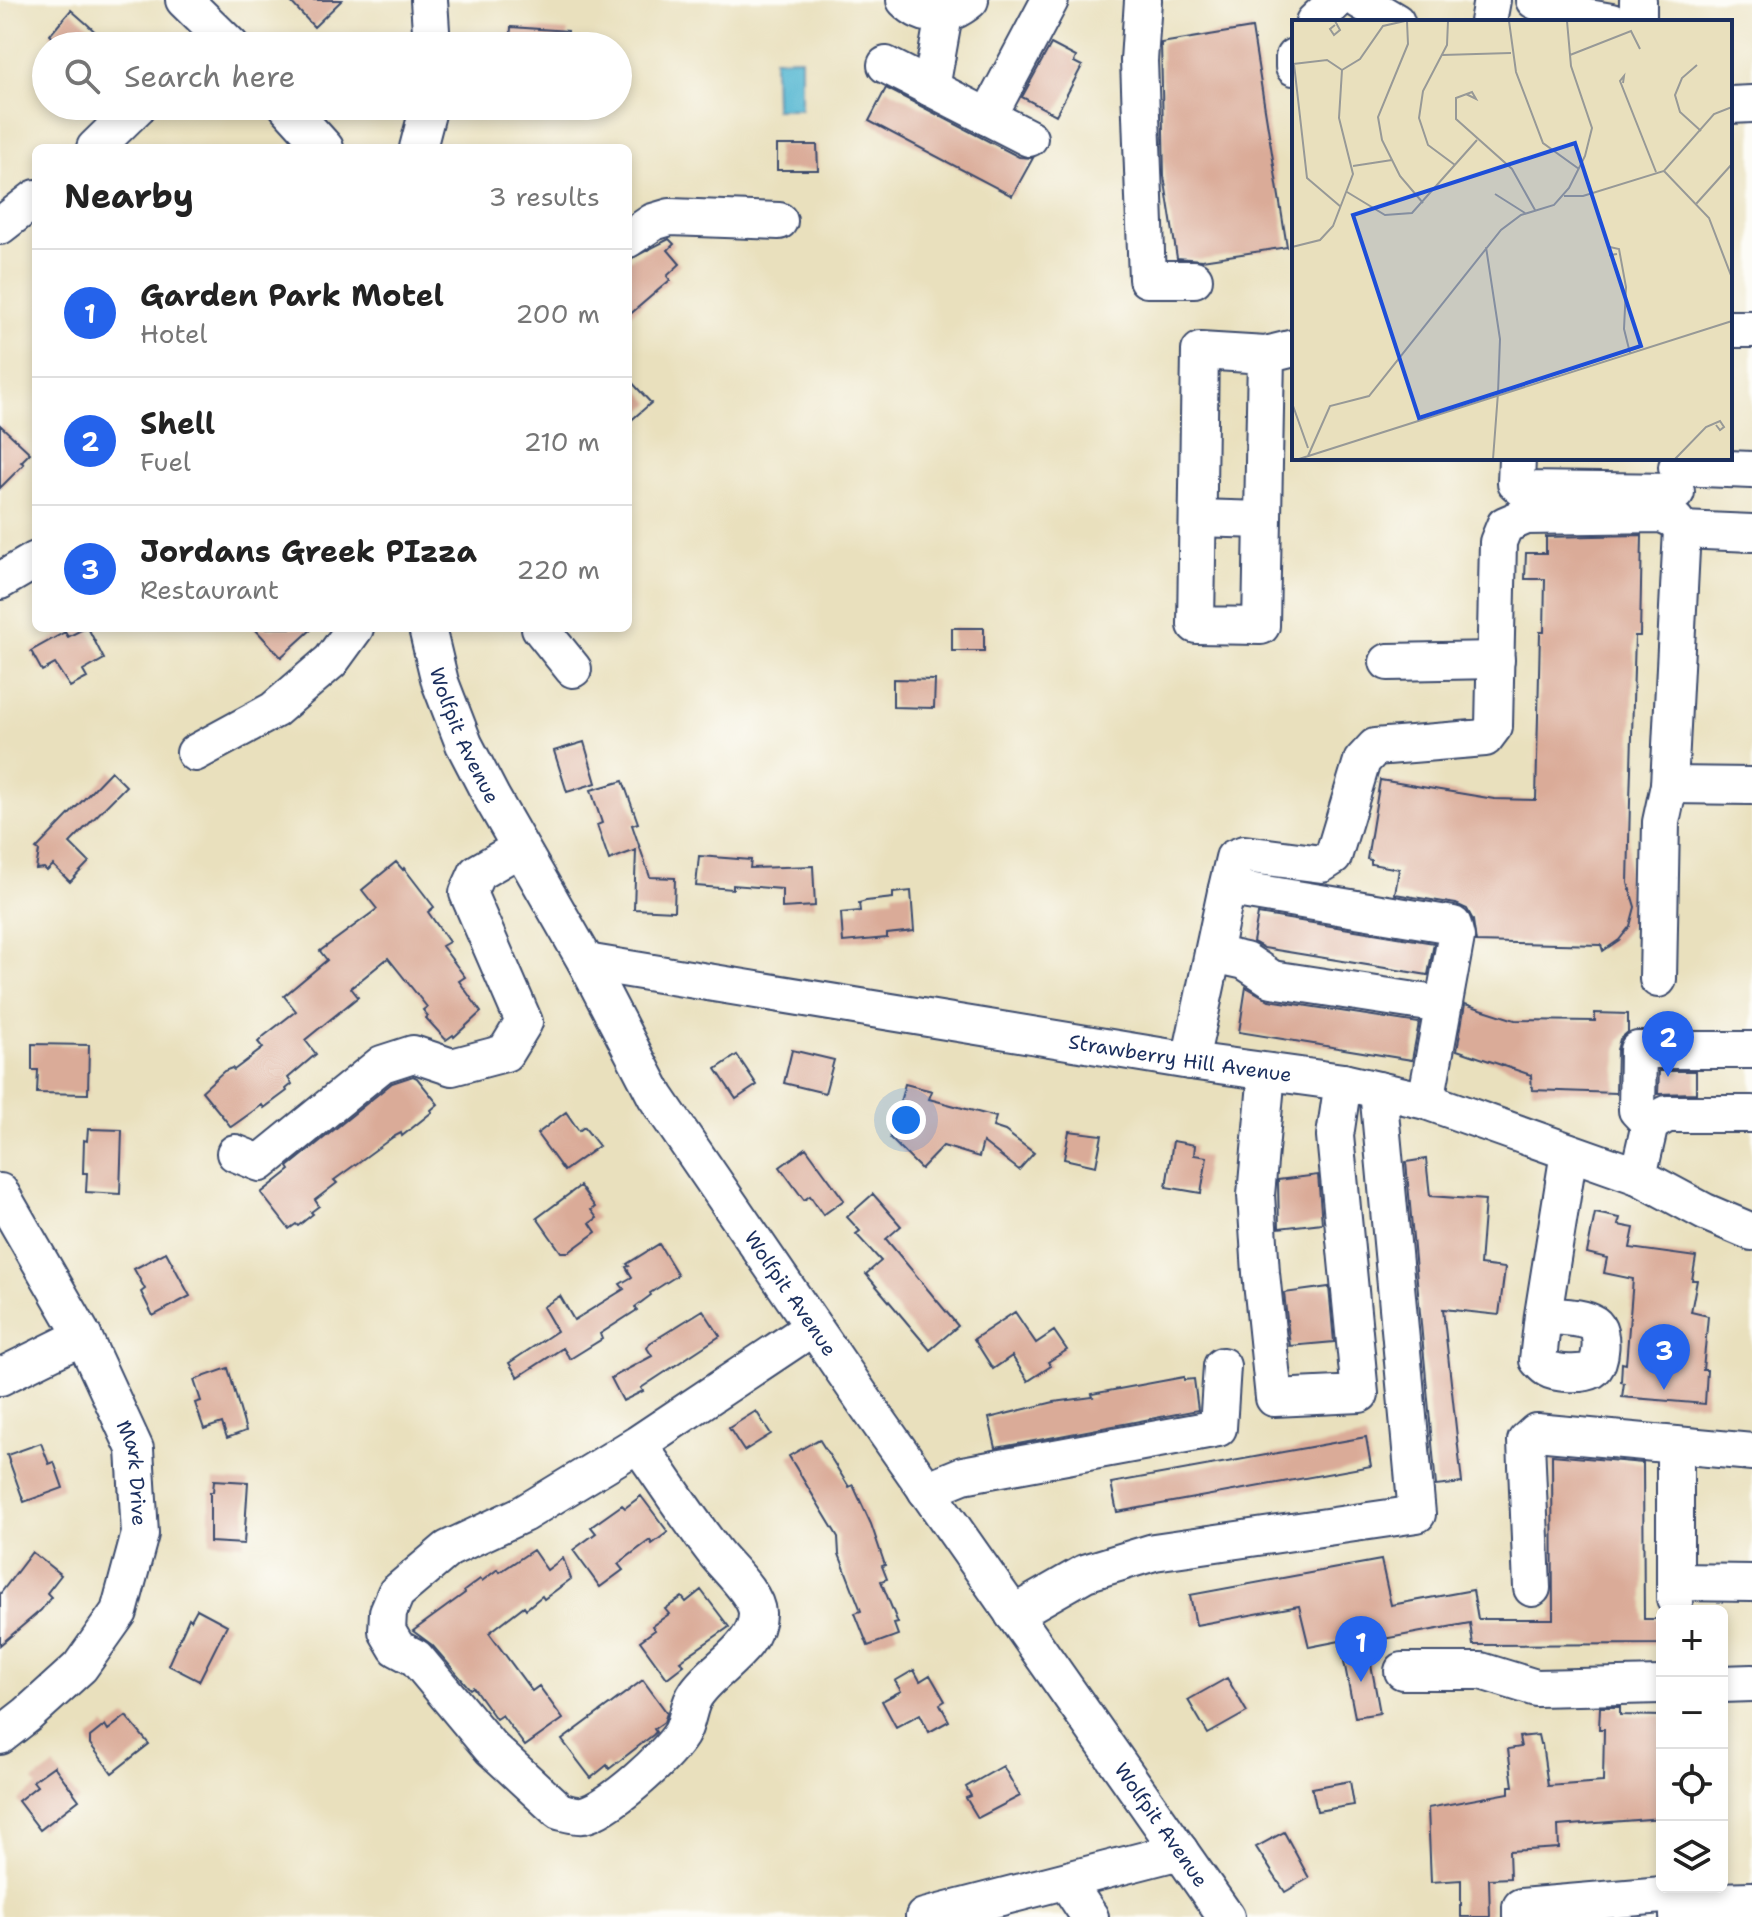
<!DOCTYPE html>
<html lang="en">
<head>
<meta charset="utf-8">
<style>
  :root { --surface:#fff; --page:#f2f2f2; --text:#222; --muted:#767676; --line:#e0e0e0; --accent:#2563eb }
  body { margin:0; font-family:"Shantell Sans",sans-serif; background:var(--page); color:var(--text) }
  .controls { position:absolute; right:24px; bottom:24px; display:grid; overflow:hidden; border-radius:12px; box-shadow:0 4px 12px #0003 }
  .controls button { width:72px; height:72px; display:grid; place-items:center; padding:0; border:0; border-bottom:2px solid var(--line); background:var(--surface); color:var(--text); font:40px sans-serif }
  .you { position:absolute; left:906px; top:1120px; width:28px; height:28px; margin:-20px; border:6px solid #fff; border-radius:50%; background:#1a73e8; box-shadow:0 0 0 12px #1a73e833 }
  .badge { display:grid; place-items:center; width:52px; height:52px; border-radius:50%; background:var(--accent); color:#fff; font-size:26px; font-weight:700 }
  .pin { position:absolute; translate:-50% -66px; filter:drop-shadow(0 2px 4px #0008) }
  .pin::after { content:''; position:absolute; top:42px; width:28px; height:24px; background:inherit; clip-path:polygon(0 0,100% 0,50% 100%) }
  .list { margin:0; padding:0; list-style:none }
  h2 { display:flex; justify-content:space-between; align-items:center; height:104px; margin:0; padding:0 32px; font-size:34px }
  h2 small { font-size:26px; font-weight:400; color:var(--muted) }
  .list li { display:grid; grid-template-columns:52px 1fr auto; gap:24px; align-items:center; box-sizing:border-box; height:128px; padding:0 32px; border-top:2px solid var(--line) }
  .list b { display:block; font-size:30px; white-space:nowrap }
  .list p { margin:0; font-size:26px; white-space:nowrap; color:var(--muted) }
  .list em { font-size:26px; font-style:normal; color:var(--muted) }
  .icon { flex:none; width:44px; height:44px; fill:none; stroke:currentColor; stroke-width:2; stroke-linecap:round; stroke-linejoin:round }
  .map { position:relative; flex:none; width:1752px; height:1917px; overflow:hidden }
  .search { position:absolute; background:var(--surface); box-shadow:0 4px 12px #0003; left:32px; top:32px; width:600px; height:88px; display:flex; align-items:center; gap:20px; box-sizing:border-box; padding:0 28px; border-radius:44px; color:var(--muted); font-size:30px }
  .panel { position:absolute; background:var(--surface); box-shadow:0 4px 12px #0003; left:32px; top:144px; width:600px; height:488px; border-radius:12px }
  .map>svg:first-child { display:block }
  .water { fill:#54b7d2; stroke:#387398; stroke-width:2 }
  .building { fill:#daab98 }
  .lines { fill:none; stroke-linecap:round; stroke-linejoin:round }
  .minor-casing { stroke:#3a4a6c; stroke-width:40 }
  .minor { stroke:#fff; stroke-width:36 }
  .labels { text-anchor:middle; stroke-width:6; stroke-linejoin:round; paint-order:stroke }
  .street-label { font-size:20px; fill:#1b2f5e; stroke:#fdfcf7 }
  .inset-road { fill:none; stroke:#979997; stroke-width:2 }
  .view { fill:#1d4ed8; fill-opacity:0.15; stroke:#1d4ed8; stroke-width:4 }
  .inset-edge { fill:none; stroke:#1b2f5e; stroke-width:4 }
</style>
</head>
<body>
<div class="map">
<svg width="1752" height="1917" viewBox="0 0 1752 1917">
  <rect width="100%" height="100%" fill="#fdfcf7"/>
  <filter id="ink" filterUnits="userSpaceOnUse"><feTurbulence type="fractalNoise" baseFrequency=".0125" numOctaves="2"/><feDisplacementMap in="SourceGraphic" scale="16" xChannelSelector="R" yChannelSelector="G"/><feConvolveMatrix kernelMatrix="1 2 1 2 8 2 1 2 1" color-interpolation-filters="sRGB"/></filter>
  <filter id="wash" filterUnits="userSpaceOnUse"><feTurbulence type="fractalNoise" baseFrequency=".006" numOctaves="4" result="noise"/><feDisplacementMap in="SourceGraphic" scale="32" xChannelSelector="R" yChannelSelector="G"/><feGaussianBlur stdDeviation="1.8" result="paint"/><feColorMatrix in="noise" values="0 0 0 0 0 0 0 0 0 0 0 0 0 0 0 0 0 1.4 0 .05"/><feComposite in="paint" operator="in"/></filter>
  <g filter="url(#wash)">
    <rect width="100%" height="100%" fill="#e9e0bd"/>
    <path class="water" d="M801 58V109H775L774 59Z"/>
    <g id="blocks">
      <path class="building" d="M289 0H342L314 27Z
        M71 10 87 24 110 46H62L50 35Z
        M511 27 568 31 567 46H510Z
        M1252 28 1287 247 1202 260 1177 258 1164 176 1161 43Z
        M1051 44 1076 57 1074 62 1082 66 1056 115 1022 97Z
        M886 88 1019 157 1033 158 1012 196 869 121Z
        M777 145H817L818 170H777Z
        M669 239 674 244 668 250 680 264 667 276 670 280 628 316V260Z
        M628 378 651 403 628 423Z
        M0 425 30 453 21 462 24 464 0 488Z
        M1642 535 1640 636H1635L1630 802 1628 883 1635 907 1630 926 1619 940 1603 951 1601 945 1476 942 1473 920 1467 909 1456 904 1395 894 1399 869 1371 864V860L1367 859 1380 780 1494 799 1536 800 1540 632H1544L1545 579H1525L1526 553H1546V537Z
        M85 628H88L104 659 83 671 87 678 70 687 55 664 42 671 31 651 65 632 68 637Z
        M254 628H313L281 657Z
        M952 628H984V651H952Z
        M893 679 935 680 934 708 893 707Z
        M584 742 596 783 567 792 554 751Z
        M111 771 126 786 70 843 89 862 70 882 53 865 47 871 44 868 36 869 39 851 36 849Z
        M623 781 638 823 632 825 650 877 675 878 674 911 634 909 636 850 609 860 597 825 602 823 591 790Z
        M699 856 751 860 750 868 813 866 815 906 782 908V889L733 885V889L696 886Z
        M396 862 403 870 404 868 434 907 428 912 449 942 442 946 465 977 459 981 481 1012 454 1037 453 1035 446 1040 426 1018 428 1016 423 1010 427 1007 388 958 351 988 358 997 305 1040 316 1054 288 1078 292 1084 286 1089 287 1091 264 1108 262 1105 231 1127 202 1091 224 1071 232 1068 234 1070 263 1048 258 1042 264 1036 296 1011 284 996 327 960 320 951 377 909 362 890Z
        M911 891 914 931 887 934V938L843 942 841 913 860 911 859 903 866 901 893 898V893Z
        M1258 914 1434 943 1428 975 1264 948 1253 942Z
        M1246 987 1269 1000 1419 1023 1412 1060 1239 1032Z
        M1465 1004 1515 1020 1595 1021V1013L1628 1014V1032L1620 1039 1617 1050 1616 1093 1532 1090 1531 1075 1457 1050Z
        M32 1044 89 1045 88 1094 37 1093 38 1070H32Z
        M792 1050 834 1060 825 1093 784 1083Z
        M737 1055 757 1085 736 1099 716 1069Z
        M1659 1071H1696V1093L1658 1094Z
        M413 1076 417 1078 438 1104 431 1110 432 1112 402 1136 401 1133 393 1137 334 1180 337 1183 315 1200 319 1206 311 1212 313 1214 298 1226 296 1224 289 1229 261 1193 290 1170 288 1167 392 1083Z
        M905 1084 932 1091 929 1099 996 1117 993 1127 1005 1131 1034 1153 1019 1170 983 1142 979 1157 943 1146 921 1169 890 1138Z
        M566 1112 579 1131 584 1127 599 1146 564 1171 537 1134Z
        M88 1129 122 1130 120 1194 86 1192 87 1173H83L84 1140 87 1141Z
        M1069 1131 1102 1135 1096 1166 1064 1159Z
        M1173 1141 1195 1145 1194 1155 1207 1157 1201 1193 1166 1187Z
        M806 1148 844 1200 823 1215 810 1196 804 1200 780 1167Z
        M1426 1159 1430 1196 1485 1200 1480 1265 1505 1268 1499 1315 1443 1309 1462 1483 1436 1486 1406 1162Z
        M1318 1175 1322 1223 1279 1228 1278 1180Z
        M580 1186 595 1207 591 1210 597 1218 590 1223 596 1232 569 1252H561L537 1218Z
        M873 1194 901 1226 886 1239 958 1326 930 1350 866 1274 881 1261 856 1234 860 1231 847 1217Z
        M1595 1213 1620 1218 1618 1225 1634 1228 1630 1248 1696 1257 1692 1280H1697L1691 1312 1708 1316 1703 1370H1707L1705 1404 1622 1397 1624 1383 1621 1382 1622 1363 1626 1364 1633 1279 1604 1273 1607 1258 1587 1253Z
        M659 1244 678 1275 650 1293 651 1295 635 1307 637 1310 600 1334 602 1339 570 1359 563 1348 518 1377 509 1363 557 1331 543 1307 560 1296 574 1320 624 1289 620 1284 632 1277 626 1267 629 1266 627 1264Z
        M166 1252 190 1296 153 1316 141 1292 145 1289 134 1269Z
        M1329 1287 1334 1342 1290 1346 1284 1293Z
        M703 1310 720 1336 641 1388 643 1391 623 1401 611 1378 652 1356 647 1348 650 1343Z
        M1015 1312 1036 1343 1054 1331 1067 1350 1048 1362 1051 1366 1028 1381 1012 1356 993 1369 974 1339Z
        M228 1368 246 1431 227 1438 222 1423 204 1429 195 1403 201 1401 194 1380Z
        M1184 1377V1380L1194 1379 1198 1410 996 1448 989 1418 1054 1402 1093 1397 1092 1394Z
        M756 1411 771 1434 744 1451 729 1428Z
        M1366 1437 1371 1466 1117 1512 1111 1483Z
        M819 1439 849 1487 853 1485 871 1524 885 1565 882 1566 887 1579 881 1581 898 1623 894 1624 898 1635 868 1646 855 1613 861 1611 839 1554 838 1537 789 1456Z
        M41 1443 49 1464 54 1462 63 1488 24 1502 7 1455Z
        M1552 1455 1643 1463 1644 1619H1662V1644L1473 1645 1470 1623 1367 1642 1380 1713 1355 1717 1340 1641 1309 1647 1299 1606 1196 1625 1190 1595 1381 1560 1391 1605 1473 1590 1478 1619H1553Z
        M214 1480 248 1482 244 1544 210 1542V1492H213Z
        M641 1496 668 1532 652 1544 650 1540 618 1564 623 1570 600 1587 573 1550 596 1533 591 1527 622 1505 625 1508Z
        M533 1550 547 1570 563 1558 571 1579 544 1599 542 1596 526 1609 524 1606 489 1633 532 1691 539 1686 563 1719 525 1746 502 1715 496 1719 473 1687 470 1689 432 1645 413 1631 465 1593 464 1591 480 1579 482 1581 498 1569 500 1572Z
        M32 1552 61 1575 47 1593 51 1597 41 1610 0 1645V1594Z
        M701 1590 729 1627 680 1661 684 1665 667 1678 640 1641 655 1630 652 1626 669 1614 665 1609 682 1597 686 1602Z
        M197 1609 227 1625 199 1681 168 1665 189 1618 191 1620Z
        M914 1670 920 1681 930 1675 945 1701 940 1704 949 1721 929 1732 920 1714 896 1727 882 1701 901 1691 895 1681Z
        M1227 1678 1247 1712 1208 1734 1188 1700Z
        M643 1680 667 1713 664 1722 654 1729 656 1732 653 1735 609 1769 607 1765 591 1778 562 1740Z
        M1600 1707H1620V1715L1662 1716V1818L1558 1826 1559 1848 1509 1851 1510 1878 1489 1879 1490 1917H1461V1880L1431 1882 1428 1808 1509 1793V1786H1513L1508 1749 1521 1747 1519 1737 1538 1735 1540 1744H1542L1548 1786 1603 1782 1604 1729H1599Z
        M126 1716 149 1744 112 1773 90 1744V1737L105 1725 108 1730Z
        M54 1766 79 1800 40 1830 18 1801 37 1786 33 1781Z
        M1003 1766 1020 1796 978 1818 966 1798 971 1796 966 1787Z
        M1350 1781 1354 1805 1317 1811 1312 1788Z
        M1284 1832 1309 1878 1285 1892 1256 1847Z"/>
    </g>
  </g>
  <g filter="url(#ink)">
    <use href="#blocks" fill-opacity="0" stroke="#3a4a6c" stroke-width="2"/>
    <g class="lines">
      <g class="minor-casing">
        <g id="minor">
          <path d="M184 0 231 46"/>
          <path d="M429 0 432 46"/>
          <path d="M905 0C925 20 949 18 970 0"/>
          <path d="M1143 0 1139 61 1147 279H1194"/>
          <path d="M1359 0 1396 22"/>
          <path d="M1534 0 1565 14 1611 22"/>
          <path d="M1638 0V22"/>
          <path d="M1314 22 1337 0"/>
          <path d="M1488 22 1492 0"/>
          <path d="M1294 57V67"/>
          <path d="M886 65 1029 138"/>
          <path d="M931 88 944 15"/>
          <path d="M1730 105 1752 104"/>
          <path d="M287 106 325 148"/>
          <path d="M988 117 1050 0"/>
          <path d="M95 148 138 106"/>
          <path d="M418 148 429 106"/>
          <path d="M0 226 36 198"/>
          <path d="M628 239 653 222 670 217 779 221"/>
          <path d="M1730 329H1752"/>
          <path d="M1266 355 1261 626 1196 625 1200 351 1266 355 1294 348"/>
          <path d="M1517 458 1516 483 1524 490 1676 492"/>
          <path d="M1677 467 1752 470"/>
          <path d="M1198 518 1262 520"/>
          <path d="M1682 530 1752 533"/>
          <path d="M0 581 36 560"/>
          <path id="s1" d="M427 628 440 682 464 744 492 798 586 962 656 1097 869 1408 1226 1917"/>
          <path d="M540 628 573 669"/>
          <path d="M1388 662 1496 660"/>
          <path d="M195 753 274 710 331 661 355 628"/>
          <path d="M1669 785 1752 786"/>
          <path d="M1226 892 1234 858 1244 854 1322 864 1333 857 1362 761 1375 747 1485 738 1494 726 1498 542 1505 525 1526 516 1662 514 1675 520 1682 530 1669 785 1661 822 1658 979"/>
          <path d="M1213 954 1245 961 1272 979 1442 1005"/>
          <path id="s2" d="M586 962 1190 1061 1343 1082 1426 1101 1638 1176 1705 1212 1752 1232"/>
          <path d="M1190 1061 1226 892 1236 889 1453 925 1456 937 1426 1101"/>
          <path d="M1267 1072 1256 1195 1261 1273 1274 1398 1360 1394 1335 1136 1343 1082"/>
          <path d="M1650 1124 1667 1114H1752"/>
          <path d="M235 1153 260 1163 382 1064 413 1054 452 1067 505 1053 524 1022 468 893 477 873 520 848"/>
          <path d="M1638 1176 1650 1124 1637 1110 1638 1050H1752"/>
          <path id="s3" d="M0 1192 83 1336 135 1449 140 1534 119 1612 80 1667 27 1715 0 1736"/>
          <path d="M1543 1315C1558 1317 1582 1316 1594 1324 1604 1331 1602 1364 1592 1370 1583 1375 1556 1374 1548 1369 1544 1367 1541 1363 1538 1360L1543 1315 1569 1152"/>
          <path d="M0 1377 83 1336"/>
          <path d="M638 1444C664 1480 688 1518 716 1554 728 1569 756 1594 757 1613 758 1647 713 1668 696 1694 688 1705 688 1722 681 1734 667 1756 609 1810 583 1815 575 1816 567 1813 559 1811L491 1748 416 1658 397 1648 387 1631 388 1612 396 1593 448 1549 523 1514 638 1444 813 1327"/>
          <path d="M926 1490 963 1475 1218 1428 1222 1366"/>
          <path d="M1675 1582 1752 1583"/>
          <path d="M1532 1588 1526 1441 1536 1432 1752 1452"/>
          <path d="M1675 1599V1445"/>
          <path d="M1013 1614 1085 1573 1154 1552 1417 1514 1378 1090"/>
          <path d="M1403 1671H1481L1536 1688 1662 1685"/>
          <path d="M1722 1684 1752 1683"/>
          <path d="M1066 1881 1090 1917"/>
          <path d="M924 1917 1180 1851"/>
          <path d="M1521 1917V1907L1663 1895 1678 1902"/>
          <path d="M1678 1917V1902L1752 1900"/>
        </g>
      </g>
      <use href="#minor" class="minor"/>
    </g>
  </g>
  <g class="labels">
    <g class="street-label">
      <text dy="7" stroke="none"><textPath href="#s1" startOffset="114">Wolfpit Avenue</textPath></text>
      <text dy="7" stroke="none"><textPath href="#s2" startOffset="602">Strawberry Hill Avenue</textPath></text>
      <text dy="7" stroke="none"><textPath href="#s1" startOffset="762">Wolfpit Avenue</textPath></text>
      <text dy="7" stroke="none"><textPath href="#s3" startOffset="314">Mark Drive</textPath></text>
      <text dy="7" stroke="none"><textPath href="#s1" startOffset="1410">Wolfpit Avenue</textPath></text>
    </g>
  </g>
  <g transform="translate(1292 20)">
    <rect width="440" height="440" fill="#e9e0bd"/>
    <path class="inset-road" d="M43 1 48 10 42 15 38 9 43 5M115 1 116 24 86 97 90 120 108 156 131 183M156 1 155 25 131 71 127 98 136 125 163 145M217 1 224 52 251 123 287 149M150 35 219 33M278 35 339 11 348 29M1 44 35 40 50 50M2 44 15 158 49 187M405 45 390 58 383 75 388 92 409 111M50 50 68 39 91 6 113 1M331 63 332 56 328 61 364 152M174 74 184 79 180 72 164 78V99L220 149 243 190M61 146 100 140M372 151 417 198 440 258M55 172 93 195 120 193 185 120M203 174 233 193M272 176H291L372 151 422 94 440 87M404 184 440 144M0 227 28 220 41 206 61 154 47 98 50 50M194 227 208 319 206 373M325 234 318 235V227L327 229 334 267 332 309 338 333M0 383 16 428M16 436 38 386 77 376 209 210 229 195 262 185 277 168 293 136 300 108 279 46 275 1M7 439 440 301M201 439 206 373M383 439 414 407 428 401 432 407 428 410 424 405"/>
    <path class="view" d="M283 123 349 326 127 398 61 195Z"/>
    <rect width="440" height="440" class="inset-edge"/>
  </g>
</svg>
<div class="controls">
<button>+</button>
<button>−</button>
<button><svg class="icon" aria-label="locate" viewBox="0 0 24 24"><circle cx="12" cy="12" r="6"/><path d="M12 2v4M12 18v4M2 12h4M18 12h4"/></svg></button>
<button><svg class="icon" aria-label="layers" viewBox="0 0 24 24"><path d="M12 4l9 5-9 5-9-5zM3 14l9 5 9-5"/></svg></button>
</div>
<div class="you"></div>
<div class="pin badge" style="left:1361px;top:1682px">1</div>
<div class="pin badge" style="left:1668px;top:1077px">2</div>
<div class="pin badge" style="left:1664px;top:1390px">3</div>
<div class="search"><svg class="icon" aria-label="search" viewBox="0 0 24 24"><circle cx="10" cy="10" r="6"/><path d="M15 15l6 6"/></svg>Search here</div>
<section class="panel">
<h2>Nearby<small>3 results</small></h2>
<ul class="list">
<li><span class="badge">1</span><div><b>Garden Park Motel</b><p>Hotel</p></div><em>200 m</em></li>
<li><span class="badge">2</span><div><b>Shell</b><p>Fuel</p></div><em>210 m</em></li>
<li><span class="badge">3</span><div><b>Jordans Greek PIzza</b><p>Restaurant</p></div><em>220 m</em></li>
</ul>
</section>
</div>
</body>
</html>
